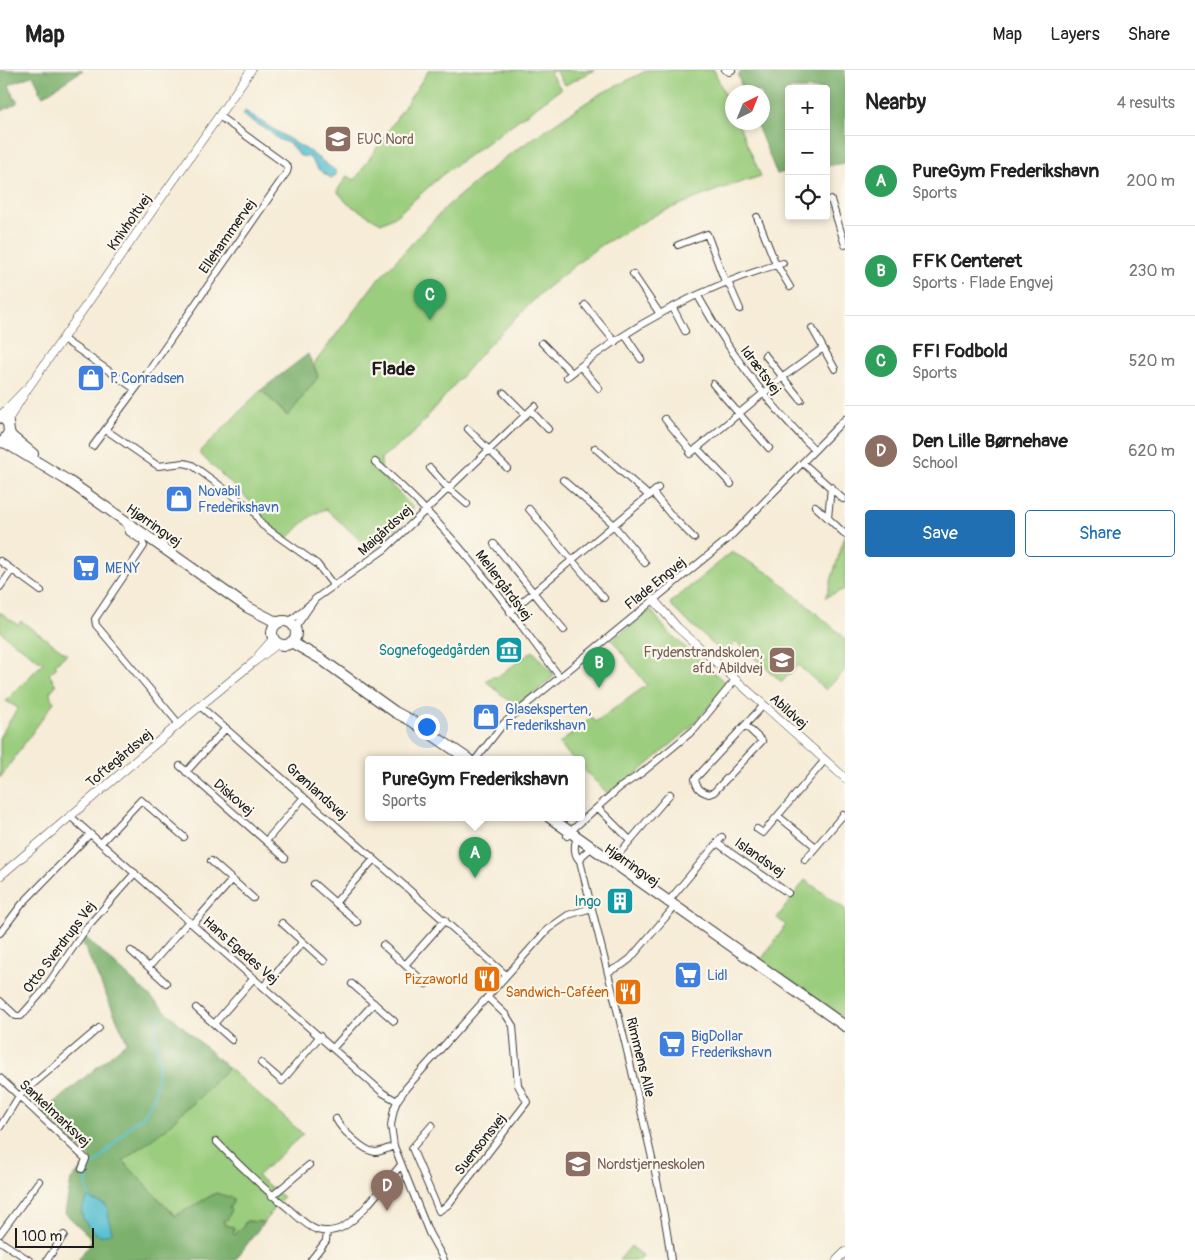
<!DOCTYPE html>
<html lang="en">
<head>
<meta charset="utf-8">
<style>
  :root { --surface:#fff; --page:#f6f6f6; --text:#222; --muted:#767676; --line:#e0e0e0; --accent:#1f6fb2 }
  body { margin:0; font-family:Pangolin,sans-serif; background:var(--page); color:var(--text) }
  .controls { position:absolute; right:15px; top:15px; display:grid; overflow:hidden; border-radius:5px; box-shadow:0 2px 8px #0003 }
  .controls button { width:45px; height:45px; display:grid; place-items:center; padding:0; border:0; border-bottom:1px solid var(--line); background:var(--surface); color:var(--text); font:25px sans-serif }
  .compass { position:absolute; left:725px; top:15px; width:45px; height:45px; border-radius:50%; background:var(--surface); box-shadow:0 2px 8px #0003; rotate:43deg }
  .scale { position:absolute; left:15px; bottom:12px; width:79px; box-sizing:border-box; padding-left:5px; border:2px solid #1c1c1c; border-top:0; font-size:14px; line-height:18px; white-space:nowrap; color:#1c1c1c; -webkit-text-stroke:4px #fbf7ec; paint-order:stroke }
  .you { position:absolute; left:426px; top:656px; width:18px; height:18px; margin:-12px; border:4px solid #fff; border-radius:50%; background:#1a73e8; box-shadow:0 0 0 8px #1a73e833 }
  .badge { display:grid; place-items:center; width:32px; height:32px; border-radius:50%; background:var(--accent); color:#fff; font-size:16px; font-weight:700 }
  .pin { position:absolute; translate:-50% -41px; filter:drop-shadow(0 1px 2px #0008) }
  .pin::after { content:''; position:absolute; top:26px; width:18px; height:15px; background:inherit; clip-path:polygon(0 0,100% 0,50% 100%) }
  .popup { position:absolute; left:365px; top:686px; width:220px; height:65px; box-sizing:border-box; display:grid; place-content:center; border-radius:5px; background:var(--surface); filter:drop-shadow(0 1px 4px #0005); font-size:16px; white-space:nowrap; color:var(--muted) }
  .popup b { font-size:19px; color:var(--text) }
  .popup::after { content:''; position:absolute; left:50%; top:100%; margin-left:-10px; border:10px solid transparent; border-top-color:var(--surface) }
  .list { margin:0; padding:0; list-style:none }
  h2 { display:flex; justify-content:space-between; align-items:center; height:65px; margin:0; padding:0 20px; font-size:21px }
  h2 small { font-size:16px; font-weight:400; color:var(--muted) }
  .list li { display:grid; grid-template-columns:32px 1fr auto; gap:15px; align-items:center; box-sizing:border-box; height:90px; padding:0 20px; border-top:1px solid var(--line) }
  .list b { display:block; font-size:19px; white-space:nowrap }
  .list p { margin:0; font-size:16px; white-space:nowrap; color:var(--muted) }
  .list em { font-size:16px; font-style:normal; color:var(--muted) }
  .actions { display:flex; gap:10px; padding:15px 20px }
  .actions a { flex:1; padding:11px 0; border:1px solid var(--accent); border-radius:5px; text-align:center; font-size:18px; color:var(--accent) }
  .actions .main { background:var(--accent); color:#fff }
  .icon { flex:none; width:28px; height:28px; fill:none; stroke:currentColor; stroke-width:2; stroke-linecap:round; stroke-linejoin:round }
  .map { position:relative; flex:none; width:845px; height:1190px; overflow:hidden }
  header { display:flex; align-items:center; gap:30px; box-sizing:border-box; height:70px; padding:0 25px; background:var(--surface); border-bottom:1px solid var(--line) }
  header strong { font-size:24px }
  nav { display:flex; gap:28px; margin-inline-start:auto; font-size:18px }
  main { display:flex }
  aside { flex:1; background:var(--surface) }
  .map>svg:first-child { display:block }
  .green { fill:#9bcd7e; stroke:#5c744d }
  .forest { fill:#7cb06d; stroke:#4c6644 }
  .water { fill:#55bfd1; stroke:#386e76 }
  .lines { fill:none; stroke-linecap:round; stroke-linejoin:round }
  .stream { stroke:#55bfd1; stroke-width:2 }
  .minor-casing { stroke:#3d3b38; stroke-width:8 }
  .tertiary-casing { stroke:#3d3b38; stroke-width:9 }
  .primary-casing { stroke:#3d3b38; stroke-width:12 }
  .minor { stroke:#fff; stroke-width:6 }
  .tertiary { stroke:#fff; stroke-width:8 }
  .primary { stroke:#fff; stroke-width:10 }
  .labels { text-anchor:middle; stroke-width:4.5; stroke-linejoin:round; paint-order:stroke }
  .education-label { font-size:14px; fill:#785e54; stroke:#fbf7ec; text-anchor:start }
  .street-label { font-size:14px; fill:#1c1c1c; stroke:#fbf7ec }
  .shop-label { font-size:14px; fill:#366cbe; stroke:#fbf7ec; text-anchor:start }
  .culture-label { font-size:14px; fill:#0d838f; stroke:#fbf7ec; text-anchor:end }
  .food-label { font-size:14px; fill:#c56008; stroke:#fbf7ec; text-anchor:end }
  .district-label { font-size:19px; font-weight:bold; fill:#1c1c1c; stroke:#fbf7ec }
</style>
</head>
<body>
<header>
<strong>Map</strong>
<nav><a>Map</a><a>Layers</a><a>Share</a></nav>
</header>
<main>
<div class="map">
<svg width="845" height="1190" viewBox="0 0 845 1190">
  <rect width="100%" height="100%" fill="#fbf7ec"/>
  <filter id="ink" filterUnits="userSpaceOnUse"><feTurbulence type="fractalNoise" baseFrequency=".02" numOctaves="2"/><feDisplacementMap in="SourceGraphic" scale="10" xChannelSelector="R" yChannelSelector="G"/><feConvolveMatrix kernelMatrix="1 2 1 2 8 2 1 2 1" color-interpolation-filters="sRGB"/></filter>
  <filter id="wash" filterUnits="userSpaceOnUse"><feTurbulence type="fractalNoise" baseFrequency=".0096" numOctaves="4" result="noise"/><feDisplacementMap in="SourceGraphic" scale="20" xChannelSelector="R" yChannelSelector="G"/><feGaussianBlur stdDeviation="1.12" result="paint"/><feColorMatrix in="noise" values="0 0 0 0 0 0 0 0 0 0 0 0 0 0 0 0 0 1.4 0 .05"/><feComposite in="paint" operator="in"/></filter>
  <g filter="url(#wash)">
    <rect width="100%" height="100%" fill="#f6ecd7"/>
    <path class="green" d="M429 0H595L565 15 555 0 550 3 561 19 442 105 397 145 381 153 348 134 337 121 347 106 355 110Z
      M648 0H714L732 41V52L738 53 761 106 717 120 659 143 598 177 543 221 485 279 411 366 381 388V402L387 411 413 437 412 442 373 482 326 439C310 444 299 457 287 469L264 451 257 438 199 383 261 320 287 346 318 307 314 294 375 213 446 137 503 89 573 41 598 25Z
      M845 465V519L826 527Z
      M732 482 772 505 845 568V600L826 620 798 595 782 612 736 572 724 584 675 540 670 533Z
      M651 540 667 561 728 615 688 660 641 700 608 724 581 697V689H573L559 674 592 647 595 652 598 650 647 615 612 570Z
      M0 542 18 555 21 551 67 584 55 594 57 597 49 604 56 615 50 622 51 628 54 632 0 708V666L18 638 6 631 43 593 9 569 0 561Z
      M533 581 553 604V607L517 638 486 611 491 607H497Z
      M805 810 845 839V948L761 890 786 855 777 848Z
      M228 998 303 1064 257 1106 283 1127 264 1152 246 1151 242 1159 235 1165 232 1164 223 1151 229 1138 216 1123 176 1146 122 1091 167 1058 183 1041 194 1033Z
      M631 1176 643 1186 640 1190H619Z"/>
    <path class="forest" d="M0 0H83L43 26 38 20 40 19 33 5 9 15 15 30 17 29V33L0 42Z
      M743 0H845V93L826 96V19H789V101L777 104 756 53 762 52V22H743L738 5Z
      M308 284 318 307 288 346 261 320Z
      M84 866 228 998 194 1033 183 1041 167 1058 123 1091 175 1146 216 1123 233 1128V1133L229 1138 231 1140 228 1149 223 1151 225 1155 234 1157 233 1164 235 1165 237 1160 242 1159 246 1151 264 1152 235 1190H78L91 1172 89 1166 65 1143 71 1110 91 1088 42 1043 127 972 81 869Z"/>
    <path class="water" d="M245 41 300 76 306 79 336 101V105L331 108 319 100 309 87 300 86 290 74 278 69 268 60 245 47 243 45Z
      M89 1127 92 1130 106 1135C109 1140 109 1154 112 1162 108 1164 104 1166 100 1165 94 1165 83 1151 82 1145 81 1139 85 1131 89 1127Z"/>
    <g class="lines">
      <path class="stream" d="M95 1094 135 1051 143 1047 154 1027 159 993 155 959 160 946
        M89 1127C86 1117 85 1105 92 1098"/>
    </g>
  </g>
  <g filter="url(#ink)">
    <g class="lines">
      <g class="minor-casing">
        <path id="minor" d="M725 0 729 2 732 0
          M826 130H831L845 175
          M757 147 775 192 790 217
          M678 175 707 164 724 209 730 216 740 239
          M633 204 660 244
          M698 226C730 284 768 334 815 380
          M585 235 615 272
          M673 238 685 261
          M812 258 835 299
          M625 265 641 289
          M63 269 135 319
          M542 273 572 303
          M765 285 801 330
          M581 297 599 318
          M567 307C629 255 706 215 783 193
          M713 314 769 378
          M504 323 526 345
          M531 341 548 359
          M665 349 692 382
          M468 359 507 398
          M106 360 158 396 184 393 192 395 211 409 253 440 262 455 317 494 334 516
          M93 376 148 302 287 102 288 98 285 94 219 46
          M595 378 649 426
          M697 378 731 414
          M690 384 783 307 823 278
          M375 392C419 430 457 472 493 518 516 547 537 578 560 607
          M803 393 843 429
          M430 398 445 415 467 434
          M563 410 611 452 645 493
          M653 423 671 445 694 468
          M815 436 845 464
          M529 439 604 528
          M828 448 831 417
          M126 453 129 462 142 471 144 476 95 549 96 555 179 654
          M494 474 564 560
          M0 491 41 521
          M0 517 12 500
          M510 542 658 418
          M289 552 310 534
          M295 558 315 529 385 479 535 336
          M200 636 506 905
          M745 655 695 709C696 718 701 722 709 724L714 722 762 671 745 655 764 635
          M476 689 504 653 728 469 845 349
          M180 696 285 788
          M186 702 226 658
          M596 739 601 741 630 770
          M70 746 383 1023 397 1031
          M778 746 816 777
          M757 759 763 763 825 690
          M567 766 573 759 619 718 643 702 695 659 735 610
          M578 767C573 774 574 785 580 791 601 876 623 960 642 1045 653 1093 665 1141 671 1190
          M266 771 304 727
          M101 773 141 730 184 767
          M717 773 788 823
          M805 790 843 745 845 747
          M211 791 253 828
          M580 791 582 786 592 777
          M611 793 670 724
          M314 814 357 852
          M335 833 374 789
          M667 833 722 767
          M282 853 324 891
          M193 854 232 810
          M0 863 22 834 90 764
          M383 875 426 914
          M131 881 166 913
          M405 895 445 850
          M149 897 189 851
          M608 902 622 895 630 889 671 841
          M352 914 394 951
          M263 917 303 872
          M0 931 16 946H21L43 921 88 856 135 803
          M196 938 232 970
          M214 954 254 908
          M333 978 374 933
          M261 993 282 1011 320 966
          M0 1008 86 1089 82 1099
          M336 1049C341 1059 363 1081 375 1082 382 1082 388 1078 394 1076
          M432 1055 412 1078 439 1141 448 1135 527 1032 518 1015 513 956 506 945 487 927
          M0 1057 19 1026 99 958
          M216 1071C239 1095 263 1118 289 1139 297 1146 306 1156 317 1160 325 1162 335 1161 343 1157 360 1148 387 1111 401 1095
          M272 1126 309 1095
          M0 1164 39 1111
          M0 1171 29 1190
          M47 1190 64 1165
          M311 1190 326 1171 327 1161
          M444 1190 429 1163 394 1076 391 1055 394 1039 397 1031 406 1018 548 859 568 845 592 838"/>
      </g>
      <g class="tertiary-casing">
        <path id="tertiary" d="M0 344 3 343 24 321
          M8 353 9 348 28 318 251 0
          M654 530 677 557 845 708
          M259 585 274 568
          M0 806 200 636 255 591 279 573
          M837 1190 845 1182"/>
      </g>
      <g class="primary-casing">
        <path id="primary" d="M0 345 8 353 9 362 6 367
          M9 362 12 367 33 384
          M1 372 6 373 70 412 247 537 278 553
          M272 563a12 12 0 1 1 24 0a12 12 0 1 1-24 0Z
          M291 572 321 589 395 642 412 651 468 689
          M549 747 845 956"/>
      </g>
      <use href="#minor" class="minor"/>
      <use href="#tertiary" class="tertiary"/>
      <use href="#primary" class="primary"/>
    </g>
  </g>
  <defs>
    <g id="university-square" transform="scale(1.4375)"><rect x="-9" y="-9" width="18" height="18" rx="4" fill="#8d6e63" stroke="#fbf7ec"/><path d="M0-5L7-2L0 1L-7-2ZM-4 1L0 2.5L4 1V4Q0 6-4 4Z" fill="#fff"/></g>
    <g id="shop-square" transform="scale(1.4375)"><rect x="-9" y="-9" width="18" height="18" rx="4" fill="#3f7fe0" stroke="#fbf7ec"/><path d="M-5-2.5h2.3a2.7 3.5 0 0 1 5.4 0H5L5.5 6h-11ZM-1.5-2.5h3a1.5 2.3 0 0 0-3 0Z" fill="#fff"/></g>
    <g id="supermarket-square" transform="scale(1.4375)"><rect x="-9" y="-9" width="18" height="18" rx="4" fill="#3f7fe0" stroke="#fbf7ec"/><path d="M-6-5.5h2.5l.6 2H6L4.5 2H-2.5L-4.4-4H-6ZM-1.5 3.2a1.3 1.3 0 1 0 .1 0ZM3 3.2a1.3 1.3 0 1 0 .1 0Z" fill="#fff"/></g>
    <g id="museum-square" transform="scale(1.4375)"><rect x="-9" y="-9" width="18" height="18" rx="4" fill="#0f9aa8" stroke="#fbf7ec"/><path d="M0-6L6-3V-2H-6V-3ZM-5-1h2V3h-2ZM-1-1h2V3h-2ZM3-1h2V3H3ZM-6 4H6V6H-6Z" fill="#fff"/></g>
    <g id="school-square" transform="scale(1.4375)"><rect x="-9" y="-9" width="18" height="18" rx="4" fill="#8d6e63" stroke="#fbf7ec"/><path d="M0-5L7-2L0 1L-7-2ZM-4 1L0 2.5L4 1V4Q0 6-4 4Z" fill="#fff"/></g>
    <g id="building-square" transform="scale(1.4375)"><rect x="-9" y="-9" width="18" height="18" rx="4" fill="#0f9aa8" stroke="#fbf7ec"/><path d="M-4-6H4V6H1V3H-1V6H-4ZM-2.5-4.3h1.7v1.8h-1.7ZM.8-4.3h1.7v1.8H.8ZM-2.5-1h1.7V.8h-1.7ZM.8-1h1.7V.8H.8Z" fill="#fff"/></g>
    <g id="restaurant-square" transform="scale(1.4375)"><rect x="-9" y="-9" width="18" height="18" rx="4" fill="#e8710a" stroke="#fbf7ec"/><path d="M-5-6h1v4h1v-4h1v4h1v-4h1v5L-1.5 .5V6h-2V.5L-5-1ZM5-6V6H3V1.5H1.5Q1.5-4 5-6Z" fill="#fff"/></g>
  </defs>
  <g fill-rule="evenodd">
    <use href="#university-square" x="338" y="69"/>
    <use href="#shop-square" x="91" y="308"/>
    <use href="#shop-square" x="179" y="429"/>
    <use href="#supermarket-square" x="86" y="498"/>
    <use href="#museum-square" x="509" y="580"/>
    <use href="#school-square" x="782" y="590"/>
    <use href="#shop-square" x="486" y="647"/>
    <use href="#building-square" x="620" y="831"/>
    <use href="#supermarket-square" x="688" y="905"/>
    <use href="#restaurant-square" x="487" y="909"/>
    <use href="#restaurant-square" x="628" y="922"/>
    <use href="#supermarket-square" x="672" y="974"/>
    <use href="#school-square" x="578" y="1094"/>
  </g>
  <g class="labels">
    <g class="education-label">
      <text x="357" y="74">EUC Nord</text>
      <text x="763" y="587" text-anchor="end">Frydenstrandskolen,<tspan x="763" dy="16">afd. Abildvej</tspan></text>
      <text x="597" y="1099">Nordstjerneskolen</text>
    </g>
    <g class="street-label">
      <text transform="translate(129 152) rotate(-55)" y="5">Knivholtvej</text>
      <text transform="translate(227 166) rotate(-55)" y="5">Ellehammervej</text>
      <text transform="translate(761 300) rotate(53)" y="5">Idrætsvej</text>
      <text transform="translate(154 455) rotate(35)" y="5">Hjørringvej</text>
      <text transform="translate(385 460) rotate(-42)" y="5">Maigårdsvej</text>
      <text transform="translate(655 513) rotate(-39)" y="5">Flade Engvej</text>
      <text transform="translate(504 515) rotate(53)" y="5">Mellergårdsvej</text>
      <text transform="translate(789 641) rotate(42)" y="5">Abildvej</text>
      <text transform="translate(119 688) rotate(-40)" y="5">Toftegårdsvej</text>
      <text transform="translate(317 721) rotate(42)" y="5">Grønlandsvej</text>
      <text transform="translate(234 727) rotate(41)" y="5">Diskovej</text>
      <text transform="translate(760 787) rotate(35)" y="5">Islandsvej</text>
      <text transform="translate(632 795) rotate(35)" y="5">Hjørringvej</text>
      <text transform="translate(59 877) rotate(-53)" y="5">Otto Sverdrups Vej</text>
      <text transform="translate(241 880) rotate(41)" y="5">Hans Egedes Vej</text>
      <text transform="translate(641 987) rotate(76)" y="5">Rimmens Alle</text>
      <text transform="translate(55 1043) rotate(43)" y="5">Sankelmarksvej</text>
      <text transform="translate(480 1074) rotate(-52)" y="5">Suensonsvej</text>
    </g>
    <g class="shop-label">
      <text x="110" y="313">P. Conradsen</text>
      <text x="198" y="426">Novabil<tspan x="198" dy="16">Frederikshavn</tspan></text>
      <text x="105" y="503">MENY</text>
      <text x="505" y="644">Glaseksperten,<tspan x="505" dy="16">Frederikshavn</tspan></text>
      <text x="707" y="910">Lidl</text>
      <text x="691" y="971">BigDollar<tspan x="691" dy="16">Frederikshavn</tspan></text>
    </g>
    <g class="culture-label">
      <text x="490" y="585">Sognefogedgården</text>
      <text x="601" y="836">Ingo</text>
    </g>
    <g class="food-label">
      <text x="468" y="914">Pizzaworld</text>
      <text x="609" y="927">Sandwich-Caféen</text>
    </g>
    <g class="district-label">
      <text x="393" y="305">Flade</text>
    </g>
  </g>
</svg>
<div class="controls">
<button>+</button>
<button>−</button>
<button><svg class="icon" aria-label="locate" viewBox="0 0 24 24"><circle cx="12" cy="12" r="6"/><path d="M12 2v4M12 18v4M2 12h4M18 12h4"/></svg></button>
</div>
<svg class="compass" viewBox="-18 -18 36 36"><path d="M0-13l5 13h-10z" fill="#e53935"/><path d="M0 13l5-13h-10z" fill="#767676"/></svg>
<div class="scale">100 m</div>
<div class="you"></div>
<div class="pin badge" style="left:475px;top:808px;background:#2e9e5b">A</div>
<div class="popup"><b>PureGym Frederikshavn</b>Sports</div>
<div class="pin badge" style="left:599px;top:618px;background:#2e9e5b">B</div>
<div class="pin badge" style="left:430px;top:250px;background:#2e9e5b">C</div>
<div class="pin badge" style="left:387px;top:1141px;background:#8d6e63">D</div>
</div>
<aside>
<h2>Nearby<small>4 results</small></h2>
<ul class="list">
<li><span class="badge" style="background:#2e9e5b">A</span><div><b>PureGym Frederikshavn</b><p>Sports</p></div><em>200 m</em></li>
<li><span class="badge" style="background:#2e9e5b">B</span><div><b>FFK Centeret</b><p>Sports · Flade Engvej</p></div><em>230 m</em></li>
<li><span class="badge" style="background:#2e9e5b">C</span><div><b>FFI Fodbold</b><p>Sports</p></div><em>520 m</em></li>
<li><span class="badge" style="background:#8d6e63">D</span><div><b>Den Lille Børnehave</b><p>School</p></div><em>620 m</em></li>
</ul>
<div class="actions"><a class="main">Save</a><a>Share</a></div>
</aside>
</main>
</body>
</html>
